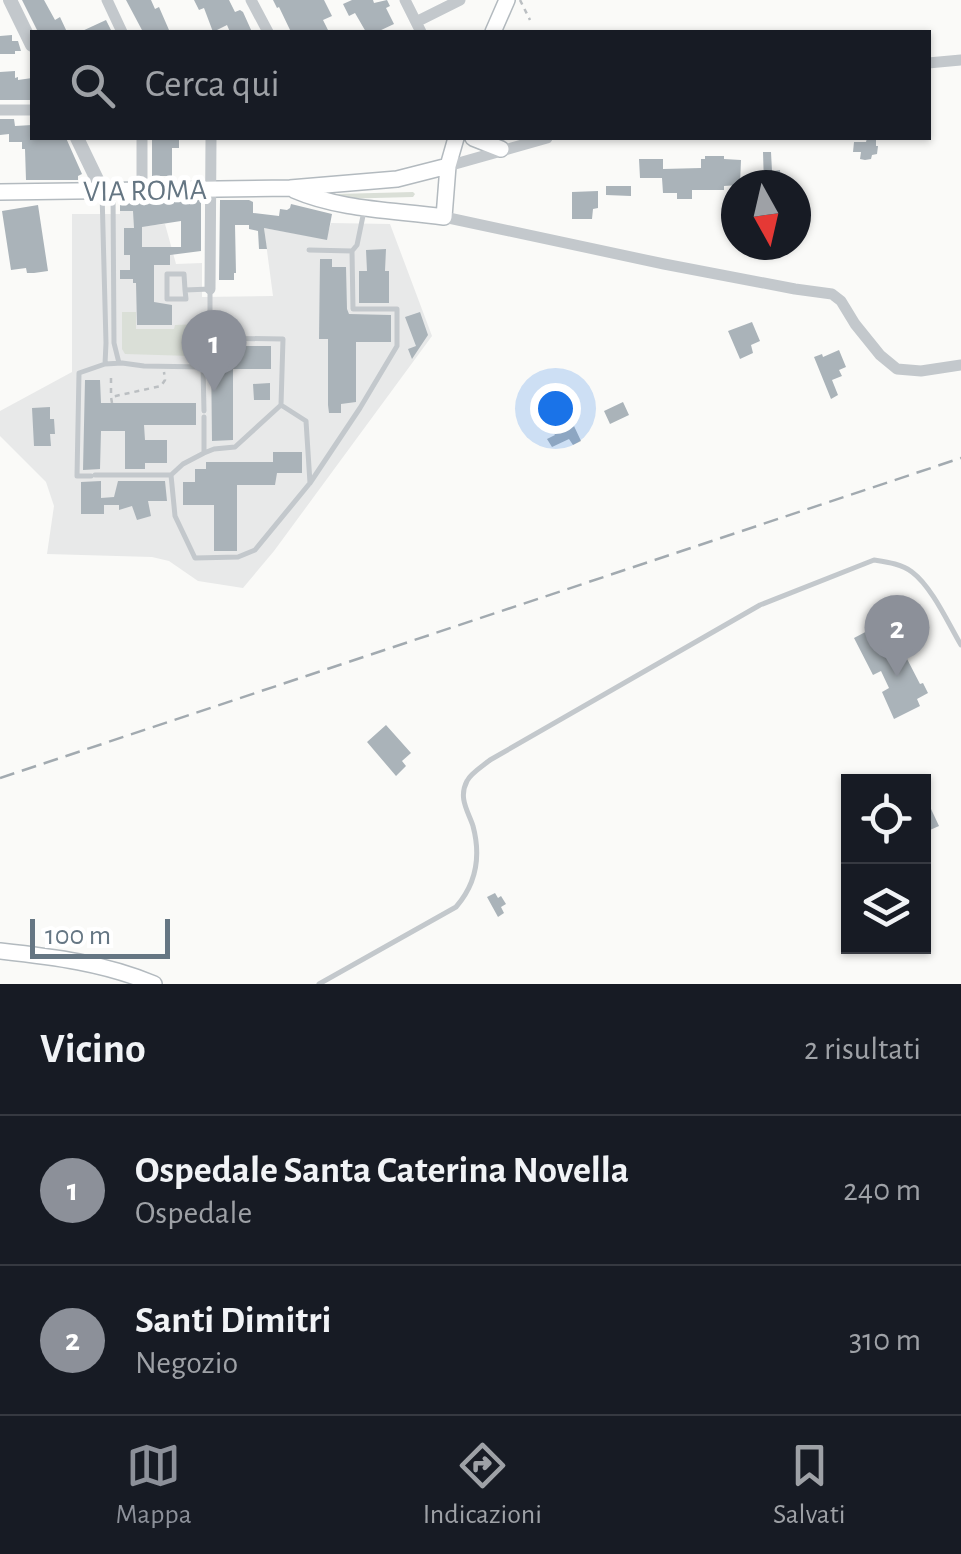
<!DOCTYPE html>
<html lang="it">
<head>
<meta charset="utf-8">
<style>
  :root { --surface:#171b24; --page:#20242c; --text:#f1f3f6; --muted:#9ea1a6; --line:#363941; --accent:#8c9099 }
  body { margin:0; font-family:"Alegreya Sans",sans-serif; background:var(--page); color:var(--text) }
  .controls { position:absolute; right:30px; bottom:30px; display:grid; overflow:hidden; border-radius:0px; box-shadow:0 2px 8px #0004 }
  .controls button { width:90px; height:90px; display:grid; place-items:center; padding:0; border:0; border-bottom:2px solid var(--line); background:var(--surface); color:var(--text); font:50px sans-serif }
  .compass { position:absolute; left:721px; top:170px; width:90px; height:90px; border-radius:50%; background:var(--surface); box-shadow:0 2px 8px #0004; rotate:172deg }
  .scale { position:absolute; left:30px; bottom:25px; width:140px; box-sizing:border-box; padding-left:10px; border:5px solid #657683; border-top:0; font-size:28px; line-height:35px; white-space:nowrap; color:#657683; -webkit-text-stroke:8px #fff; paint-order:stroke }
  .you { position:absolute; left:555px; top:408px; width:35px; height:35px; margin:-25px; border:8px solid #fff; border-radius:50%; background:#1a73e8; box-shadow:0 0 0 15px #1a73e833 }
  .badge { display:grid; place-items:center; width:65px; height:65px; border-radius:50%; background:var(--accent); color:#fff; font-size:32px; font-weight:700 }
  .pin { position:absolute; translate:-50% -82px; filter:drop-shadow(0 2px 5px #0008) }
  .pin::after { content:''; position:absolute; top:52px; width:35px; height:30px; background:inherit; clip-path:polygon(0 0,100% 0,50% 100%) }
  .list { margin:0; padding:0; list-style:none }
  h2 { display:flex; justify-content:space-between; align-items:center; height:130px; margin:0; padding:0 40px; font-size:42px }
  h2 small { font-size:32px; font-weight:400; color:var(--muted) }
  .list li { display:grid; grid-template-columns:65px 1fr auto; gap:30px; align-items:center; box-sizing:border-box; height:150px; padding:0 40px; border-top:2px solid var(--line) }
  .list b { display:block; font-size:38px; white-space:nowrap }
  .list p { margin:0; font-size:32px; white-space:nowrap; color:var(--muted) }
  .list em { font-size:32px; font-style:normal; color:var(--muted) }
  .icon { flex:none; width:55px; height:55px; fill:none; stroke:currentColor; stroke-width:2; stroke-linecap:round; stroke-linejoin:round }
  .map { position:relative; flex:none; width:961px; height:984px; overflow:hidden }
  .search { position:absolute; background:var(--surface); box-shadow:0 2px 8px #0004; left:30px; right:30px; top:30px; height:110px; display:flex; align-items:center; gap:25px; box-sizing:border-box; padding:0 35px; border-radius:0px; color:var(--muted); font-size:38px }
  .sheet { height:430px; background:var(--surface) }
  nav { display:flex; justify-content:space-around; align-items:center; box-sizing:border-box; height:140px; border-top:2px solid var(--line); background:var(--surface); font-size:28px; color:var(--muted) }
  nav a { display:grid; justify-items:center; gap:5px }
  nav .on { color:var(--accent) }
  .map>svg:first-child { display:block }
  .built { fill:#e8e9e9 }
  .green { fill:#dadfd7 }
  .building { fill:#aab3b9; fill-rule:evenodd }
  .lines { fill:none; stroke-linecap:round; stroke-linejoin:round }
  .secondary-casing { stroke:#b3babf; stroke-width:18 }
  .path { stroke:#bbbfc2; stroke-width:2.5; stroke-dasharray:5 5; stroke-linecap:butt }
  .service { stroke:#c3c8cc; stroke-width:5 }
  .minor { stroke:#c3c8cc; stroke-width:11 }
  .tertiary { stroke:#c3c8cc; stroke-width:14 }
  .secondary { stroke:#fff; stroke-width:15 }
  .rail { stroke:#a2aab0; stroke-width:2.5; stroke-dasharray:15 8; stroke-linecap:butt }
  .labels { text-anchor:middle; stroke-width:10; stroke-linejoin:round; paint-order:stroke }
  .street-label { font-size:30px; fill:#657683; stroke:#fff }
</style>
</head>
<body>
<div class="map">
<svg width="961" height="984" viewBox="0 0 961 984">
  <rect width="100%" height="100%" fill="#fafaf8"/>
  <path class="built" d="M120 211H133L145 226 165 224 176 264 202 263V297L273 296 264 228 326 239 331 223 390 224 432 336 274 551 243 588 198 581 169 561 152 557 47 554 54 506 46 482 0 436V411L72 372V214H120Z"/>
  <path class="green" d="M413 192 415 194 413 197 336 199 333 196 336 194Z
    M122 312H136V329H174L175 325 203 324C203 338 203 348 191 356L125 354 122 349Z"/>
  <path class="building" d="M22 0H44L55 20 60 17 67 32H38Z
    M126 0H151L155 9 159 7 169 30 163 32H143Z
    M194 0H229L235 12 240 10 243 12 252 32H230L227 25 213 32 204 8 199 10Z
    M273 0H324L332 16 323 20 329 32H291L279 7 277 8Z
    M352 0H373L374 3 387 0 390 6 386 8 394 24 377 32H366L355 13 349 16 343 4Z
    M106 20 112 32H80Z
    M12 35V41H18L21 51H15V54H0V36Z
    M15 71V78L18 77V80L32 78V100H0V72Z
    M0 119H14L15 126 32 125V138H66L82 174 78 176V180H26L25 149H22V142H9V134L0 135Z
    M152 138H179V148H172V176H152Z
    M867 138 876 139V146H878L877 154 872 155 871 159 865 160 860 159 861 152H853L854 142H866Z
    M763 152H771L772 171 780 170 781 185H764Z
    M705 156H724V159L741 160 740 185 724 186V190H692V199H677V193H663L662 178H640L639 159H663V169L701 168V159H705Z
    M606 186H631V196L606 195Z
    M598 191V208L593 209 592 219H572V192Z
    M201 200V251L170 255V265H154V302L172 305V325H137L136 283H133V279H120V270H130V255H124V228H134L133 211H120V202ZM181 221V247H142V227Z
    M220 200H249L253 202V213L279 216 280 209 287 210 290 208 291 204 332 214 327 240 264 228 267 249H259L258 231 249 229V225H235L236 273H234V280H219Z
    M38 205 48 271 34 273H27L26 268 11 270 2 211Z
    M386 249 385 271H389V303H359V271H367L366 250Z
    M320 259H332V267H346L347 309 349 314 391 315V342H356V402L341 404V413H329L328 405V339H319Z
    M420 312 428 335 412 359 408 349 416 346 405 317Z
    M752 322 760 341 751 345 753 353 740 359 728 331Z
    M214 346H271V369H233V440L212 441 211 353Z
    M839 350 846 367 839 370 842 376 832 380 838 395 831 399 814 357 822 354 823 357Z
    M85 380H100L101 403H196V425H144L145 440H167V463H145V469H125V431H101L100 469 83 470Z
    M270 383V400H254L253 384Z
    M623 402 629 415 610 424 604 411Z
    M50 407V419H54L55 434H50L51 446H34L32 408Z
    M565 424 567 429 574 426 581 441 573 445 569 439 552 447 547 439 555 435 552 430Z
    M273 452H302V473H277L275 485H237V551H214V505H183V482H195V469H206V462H273Z
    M101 481V498L114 497 118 481H165L167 501H148L151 516 137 520 132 506 119 510V505H104V514H81V482Z
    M891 628 920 684 923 683 928 693 917 699 920 706 894 719 882 692 889 688 881 671 873 675 854 638 871 629 875 637Z
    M386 725 411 753 402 761 406 766 396 776 367 742Z
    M924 794 939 826 930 830 924 815Z
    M495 893 498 898 501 896 506 904 501 907 504 913 498 917 487 897Z"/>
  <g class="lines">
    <g class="secondary-casing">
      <path id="secondary" d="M493 32 507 0
        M473 138 501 149
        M294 190C340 210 394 210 444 217L448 166 456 138
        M0 192 290 188 397 179 448 166
        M0 951C54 957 104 963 154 984"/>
    </g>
    <path class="path" d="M520 0 530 20
      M111 378V396
      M112 403 111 397 161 386 165 380 164 372"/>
    <path class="service" d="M102 192 106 343 105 364
      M113 192 114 343 119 363
      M309 250 352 251 353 309H397V346L360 408 310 483
      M352 251 357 245 364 211
      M203 367 204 411
      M204 453 214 449 235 447 281 405 283 339 210 338
      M95 475H171L183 464 204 453V417
      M171 475 175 516 195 558 238 557 255 550 310 483 306 421 281 405
      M91 476H77L79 373 105 364 122 363 144 366 203 367 205 352 210 338V289L185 290 184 274H167V299H186L185 290
      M319 984 456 907C476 884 481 856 473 826 468 811 458 798 467 781 471 773 483 766 490 760L760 605 874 560C887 562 902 564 912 572 932 587 948 623 961 645"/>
    <path class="minor" d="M107 0 122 32
      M251 0 268 32
      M405 0 421 32
      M416 22 460 0
      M928 63 961 60
      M0 110H32
      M142 138V189
      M448 166 547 138
      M444 217 664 264 795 289 832 294 841 301 855 324 880 355 897 369 921 371 961 365
      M210 289 211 138"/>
    <path class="tertiary" d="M10 0 32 45
      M77 138 102 190"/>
    <use href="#secondary" class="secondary"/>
    <path class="rail" d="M0 778 961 458"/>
  </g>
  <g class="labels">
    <g class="street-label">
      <text transform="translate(145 190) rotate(-1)" y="10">VIA ROMA</text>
    </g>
  </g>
</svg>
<div class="controls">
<button><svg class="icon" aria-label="locate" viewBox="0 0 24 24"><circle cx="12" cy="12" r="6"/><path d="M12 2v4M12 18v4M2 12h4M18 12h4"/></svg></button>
<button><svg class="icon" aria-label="layers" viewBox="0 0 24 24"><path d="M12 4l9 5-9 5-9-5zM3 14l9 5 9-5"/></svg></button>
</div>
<svg class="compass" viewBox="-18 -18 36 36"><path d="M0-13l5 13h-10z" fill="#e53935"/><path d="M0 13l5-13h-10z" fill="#9ea1a6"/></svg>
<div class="scale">100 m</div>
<div class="you"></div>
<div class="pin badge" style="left:214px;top:392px">1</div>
<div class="pin badge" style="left:897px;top:677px">2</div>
<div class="search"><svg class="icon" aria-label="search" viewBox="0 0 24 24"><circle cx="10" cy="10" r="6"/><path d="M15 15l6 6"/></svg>Cerca qui</div>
</div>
<section class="sheet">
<h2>Vicino<small>2 risultati</small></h2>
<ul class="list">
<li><span class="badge">1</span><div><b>Ospedale Santa Caterina Novella</b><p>Ospedale</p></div><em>240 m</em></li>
<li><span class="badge">2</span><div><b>Santi Dimitri</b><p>Negozio</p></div><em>310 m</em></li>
</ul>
</section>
<nav>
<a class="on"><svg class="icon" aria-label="map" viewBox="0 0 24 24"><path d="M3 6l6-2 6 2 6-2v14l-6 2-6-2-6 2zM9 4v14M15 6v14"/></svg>Mappa</a>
<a><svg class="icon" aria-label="directions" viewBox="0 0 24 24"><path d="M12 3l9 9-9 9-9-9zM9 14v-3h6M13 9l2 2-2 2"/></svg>Indicazioni</a>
<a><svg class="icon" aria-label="saved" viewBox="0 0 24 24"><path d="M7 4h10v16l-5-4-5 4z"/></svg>Salvati</a>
</nav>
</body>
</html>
